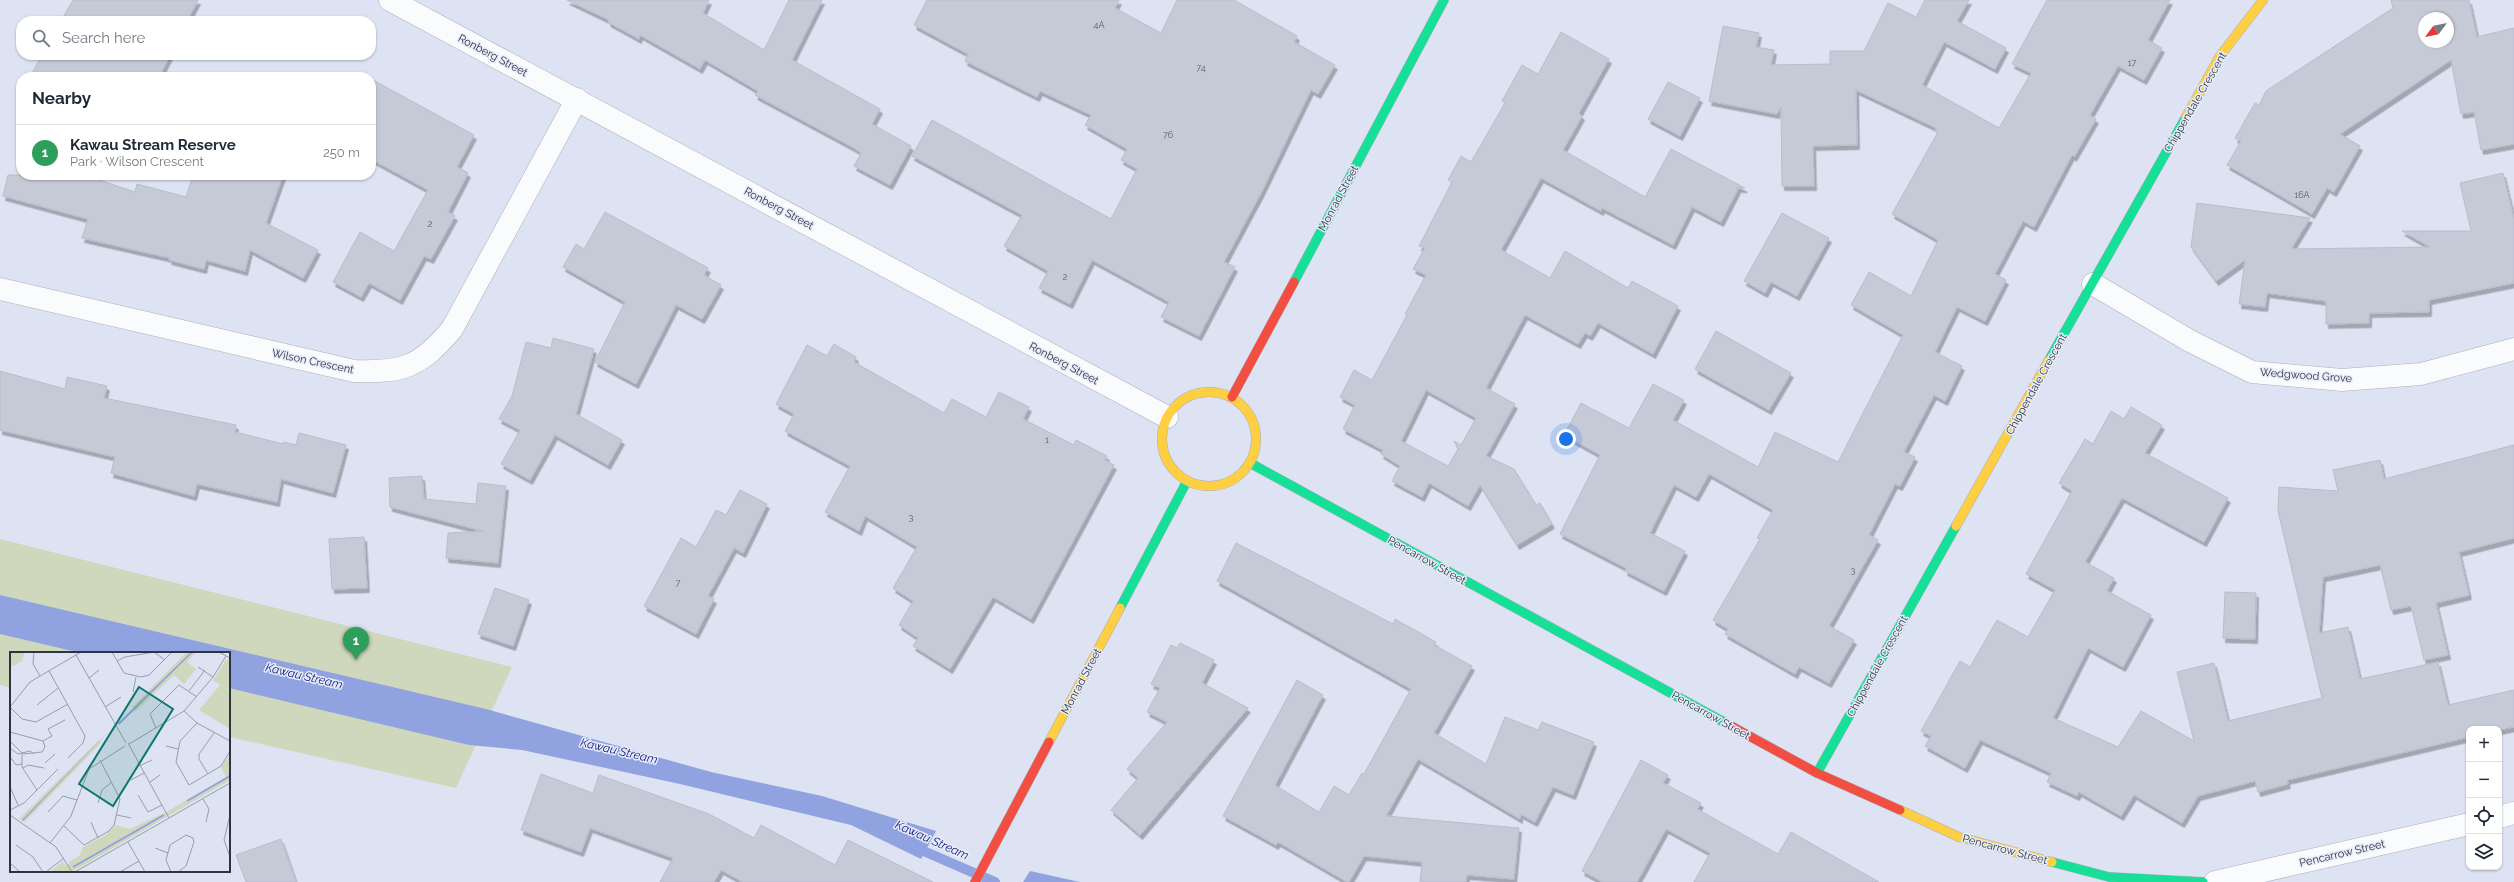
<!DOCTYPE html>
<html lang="en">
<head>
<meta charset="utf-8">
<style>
  :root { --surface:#fff; --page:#f2f2f3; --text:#1f2937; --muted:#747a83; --line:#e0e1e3; --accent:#6b717e }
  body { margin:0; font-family:Raleway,sans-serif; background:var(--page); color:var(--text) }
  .controls { position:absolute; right:12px; bottom:12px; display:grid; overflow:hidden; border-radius:8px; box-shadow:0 1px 3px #0004 }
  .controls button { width:36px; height:36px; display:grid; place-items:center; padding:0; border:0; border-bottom:1px solid var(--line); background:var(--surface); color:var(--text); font:20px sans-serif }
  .compass { position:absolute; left:2418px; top:12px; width:36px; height:36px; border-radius:50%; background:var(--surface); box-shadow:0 1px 3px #0004; rotate:238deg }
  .you { position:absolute; left:1566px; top:439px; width:14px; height:14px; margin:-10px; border:3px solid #fff; border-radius:50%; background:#1a73e8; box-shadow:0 0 0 6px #1a73e833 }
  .badge { display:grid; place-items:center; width:26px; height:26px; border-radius:50%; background:var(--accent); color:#fff; font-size:13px; font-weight:700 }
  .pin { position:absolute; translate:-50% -33px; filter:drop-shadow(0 1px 2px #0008) }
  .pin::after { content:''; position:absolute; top:21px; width:14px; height:12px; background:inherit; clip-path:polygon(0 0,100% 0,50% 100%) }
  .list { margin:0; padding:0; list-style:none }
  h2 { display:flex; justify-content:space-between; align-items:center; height:52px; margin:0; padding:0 16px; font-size:17px }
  h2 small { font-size:13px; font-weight:400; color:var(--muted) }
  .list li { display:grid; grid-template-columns:26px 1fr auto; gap:12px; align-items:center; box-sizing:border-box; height:56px; padding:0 16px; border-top:1px solid var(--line) }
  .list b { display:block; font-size:15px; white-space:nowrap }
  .list p { margin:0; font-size:13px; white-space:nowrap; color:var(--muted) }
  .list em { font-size:13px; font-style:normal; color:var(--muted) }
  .icon { flex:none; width:22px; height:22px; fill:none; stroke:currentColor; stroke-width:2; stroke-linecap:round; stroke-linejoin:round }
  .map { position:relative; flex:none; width:2514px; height:882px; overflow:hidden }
  .search { position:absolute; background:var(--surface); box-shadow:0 1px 3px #0004; left:16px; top:16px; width:360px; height:44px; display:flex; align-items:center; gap:10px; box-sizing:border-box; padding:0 14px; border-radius:16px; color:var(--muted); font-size:15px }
  .panel { position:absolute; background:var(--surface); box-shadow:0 1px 3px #0004; left:16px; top:72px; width:360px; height:108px; border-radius:16px }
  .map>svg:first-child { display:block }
  .green { fill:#cfd8bd }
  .water { fill:#90a3e0 }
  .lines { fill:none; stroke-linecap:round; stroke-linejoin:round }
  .stream { stroke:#90a3e0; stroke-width:10 }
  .building { fill:#c6cad7; stroke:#b9bdca; fill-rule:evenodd; filter:url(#shadow) }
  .street-casing { stroke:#abafbc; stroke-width:23 }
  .fast-casing { stroke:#abafbc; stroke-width:10 }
  .slow-casing { stroke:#abafbc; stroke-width:10 }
  .jam-casing { stroke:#abafbc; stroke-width:10 }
  .street { stroke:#fafbfd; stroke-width:22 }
  .fast { stroke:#16e098; stroke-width:9 }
  .slow { stroke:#ffcf43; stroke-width:9 }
  .jam { stroke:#f24e42; stroke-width:9 }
  .labels { text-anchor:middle; stroke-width:3; stroke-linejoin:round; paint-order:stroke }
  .number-label { font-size:9px; fill:#575c69 }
  .street-label { font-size:11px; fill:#2e3340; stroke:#e7ecfa }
  .water-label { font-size:12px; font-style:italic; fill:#161c7a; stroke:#e7ecfa }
  .inset-river { fill:none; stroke:#90a3e0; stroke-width:2 }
  .inset-road { fill:none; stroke:#979dab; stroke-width:1 }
  .view { fill:#0f766e; fill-opacity:0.15; stroke:#0f766e; stroke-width:2 }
  .inset-edge { fill:none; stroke:#2e3340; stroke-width:2 }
</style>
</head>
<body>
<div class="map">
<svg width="2514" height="882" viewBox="0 0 2514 882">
  <defs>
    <filter id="shadow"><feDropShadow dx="2.5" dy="4.5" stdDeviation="0" flood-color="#0004"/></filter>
  </defs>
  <rect width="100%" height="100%" fill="#dde3f2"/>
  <path class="green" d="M0 539 512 667 456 788 229 737V653H11V688L0 685Z"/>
  <path class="water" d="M0 595 486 709 711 772 822 796 936 831 921 859 851 825 680 784 522 750 469 745 229 688V653H81L0 634Z
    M1030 871 1080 882H1023Z"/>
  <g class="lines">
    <path class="stream" d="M912 846 995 882"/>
  </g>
  <path class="building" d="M73 0H198L187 21H61Z
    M567 0H709L703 13 764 50 789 0H822L792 60 880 109 872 124 911 146 890 185 854 166 861 153 854 148 755 95 758 91 705 60 700 69 640 35 639 39 608 22 609 20Z
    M927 0H1119L1115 8 1161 33 1177 0H1234L1297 36 1294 42 1335 65 1318 94 1311 90 1261 193 1224 262 1235 267 1199 336 1161 317 1169 302 1092 260 1070 304 1039 288 1048 271 1004 246 1022 215 912 156 932 120 1111 219 1137 169 1121 160 1127 149 1085 125 1091 115 1040 91 1037 97 965 61 968 54 914 25Z
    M1925 0H1969L1957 21 2006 48 1995 69 1944 42 1922 85 1999 128 2031 73 2012 64 2047 0H2170L2148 40 2162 48 2144 80 2118 66 2090 115 2096 119 2074 157 2072 155 2034 227 2023 221 1995 274 2006 280 1985 321 1957 307 1935 352 1962 366 1945 401 1934 395 1904 452 1915 457 1900 486 1895 484 1869 535 1878 540 1829 626 1854 640 1829 683 1799 667 1795 674 1725 634 1728 629 1713 620 1760 539 1757 538 1773 510 1709 474 1696 497 1674 485 1650 533 1685 551 1664 591 1625 571 1626 568 1560 534 1600 455 1564 435 1581 403 1629 428 1653 384 1684 400 1673 420 1758 467 1775 432 1838 462 1903 335 1851 305 1869 272 1911 296 1938 240 1892 214 1938 132 1935 130 1936 128 1856 90 1857 145 1813 146 1814 186H1782L1781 107 1777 114 1709 101 1723 26 1759 33 1756 47 1774 50 1771 65 1830 64V51H1864L1888 3 1916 17Z
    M2391 0H2469L2477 37 2514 28V144L2481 150 2474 112 2461 114 2451 60 2340 134 2360 146 2334 192 2327 188 2312 214 2227 165 2241 141 2235 138 2255 103 2259 105 2266 91 2393 8ZM2424 18H2448V42H2424Z
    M1561 32 1609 59 1579 113 1582 116 1563 150 1645 197 1671 149 1745 188H1736L1738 189 1721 222 1692 207 1673 245 1602 208 1601 211 1541 178 1501 250 1550 278 1565 251 1628 288 1632 281 1678 306 1653 354 1598 323 1590 336 1585 333 1578 344 1525 315 1486 388 1515 404 1486 456 1514 469 1536 505 1540 503 1552 524 1517 545 1480 485 1468 506 1429 483 1422 497 1392 481 1400 466 1381 454 1383 450 1343 429 1355 405 1340 397 1354 370 1372 380 1407 315 1405 314 1426 275 1413 269 1425 248 1419 246 1452 182 1448 180 1461 156 1471 162 1505 103 1502 101 1522 65 1538 74ZM1426 390 1476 418 1461 445 1454 441 1458 449 1448 466 1401 441Z
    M42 55H170L159 77H30Z
    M371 79 474 135 457 167 468 173 448 212 455 216 431 259 424 256 400 300 369 283 361 297 333 282 360 232 394 251 428 190 371 159Z
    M1668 82 1700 98 1680 136 1648 119Z
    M2503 173 2514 219V283L2429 300V312L2369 313V323L2326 324V301L2267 293 2265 307 2239 304 2245 260 2216 281 2191 247 2197 203 2310 218 2291 249 2430 247 2402 231H2471L2460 183Z
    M8 175H84L135 192 137 184 186 197 193 175H283L266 223 318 250 303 278 250 250 245 271 206 260 204 269 169 260 170 258 82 238 88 219 3 196Z
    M605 212 708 268 704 275 721 285 702 319 676 305 636 384 595 362 625 302 563 267 576 244 584 249Z
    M1782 213 1829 238 1797 296 1771 282 1765 293 1744 281Z
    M1716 331 1791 373 1769 410 1695 369Z
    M553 338 594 349 576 414 622 440 608 465 555 435 530 480 501 464 520 430 499 419 512 396 526 342 551 348Z
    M834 344 856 357 854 362 944 413 952 399 986 417 999 392 1029 407 1023 419 1074 445 1076 440 1107 456 1105 460 1114 465 1031 619 993 597 950 669 913 646 918 638 899 625 913 601 893 588 917 547 865 516 859 531 825 512 850 466 785 431 794 414 776 404 807 345 827 356Z
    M0 371 65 389 67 377 107 386 104 398 236 425 235 432 283 444 284 442 296 445 299 433 346 445 333 493 281 479 277 502 197 484 194 496 111 473 115 457 0 430Z
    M2131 407 2162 425 2145 453 2228 498 2204 542 2122 498 2085 562 2114 578 2107 591 2151 615 2123 667 2088 648 2053 718 2118 747 2141 711 2194 741 2177 672 2214 663 2228 721 2322 698 2278 511 2279 487 2338 491 2333 470 2380 460 2384 479 2514 445V538L2459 552 2469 595 2436 603 2448 655 2424 660 2411 606 2391 610 2380 565 2323 577 2319 633 2348 627 2360 679 2438 662 2448 705 2514 690V727L2499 730 2469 729V737L2287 780 2288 784 2258 792 2255 781 2198 796 2182 823 2134 795 2121 816 2079 792 2077 796 2047 782 2051 773 1980 740 1965 768 1925 746 1931 736 1921 731 1960 661 1970 667 1997 620 2028 637 2055 590 2026 574 2072 491 2059 483 2085 439 2093 444 2111 411 2124 419Z
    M422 476 424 499 476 504 478 483 506 486 498 563 446 558 448 533 483 531 390 507 389 478Z
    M740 490 767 504 743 553 734 548 708 596 714 599 696 634 644 606 681 538 696 547 716 510 726 515Z
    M364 537 367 588 332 589 329 539Z
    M1236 543 1393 624 1395 619 1436 642 1434 645 1472 666 1434 733 1486 764 1505 717 1538 730 1542 722 1594 742 1573 795 1553 787 1535 822 1520 814V819L1418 759 1386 816 1519 828 1514 879 1467 875 1466 882H1420L1422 862 1364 856 1349 882H1347L1278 842 1276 845 1223 816 1297 680 1323 695 1275 785 1319 812 1334 786 1349 795 1362 773 1364 774 1411 689 1217 581Z
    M495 588 529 600 513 646 478 634Z
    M2225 592 2256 593 2255 639 2223 638Z
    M1180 643 1214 660 1202 683 1248 708 1140 835 1111 810 1138 778 1127 769 1167 722 1147 712 1160 688 1151 684 1171 645 1177 648Z
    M1641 760 1668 775 1663 783 1701 803 1697 809 1778 854 1791 832 1879 882H1694L1710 853 1666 829 1637 882H1603L1582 871Z
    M541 774 593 793 599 775 709 814 754 838 761 825 835 865 848 840 933 882H743L721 870 714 882H660L673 858 590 828 581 852 521 830Z
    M281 839 296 882H246L236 855Z"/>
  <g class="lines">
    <g class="street-casing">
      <path id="street" d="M390 0 1167 417
        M2093 284 2190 341 2252 372 2342 380 2421 374 2514 349
        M0 289 354 371C403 373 420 367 452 329L577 99
        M2499 817 2514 813
        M2215 882 2469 824"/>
    </g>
    <g class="fast-casing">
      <path id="fast" d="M1294 282 1444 0
        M2049 360 2186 117
        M1250 463 1731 726
        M1120 608 1187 481
        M1817 773 1956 526
        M2052 862 2109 877 2203 882"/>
    </g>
    <g class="slow-casing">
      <path id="slow" d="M2186 117 2220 56 2263 0
        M1162 439a47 47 0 1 1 94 0a47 47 0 1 1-94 0Z
        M1956 526 2049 360
        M1049 742 1120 608
        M1900 810 1959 837 2052 862"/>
    </g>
    <g class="jam-casing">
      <path id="jam" d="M1232 397 1294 282
        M1731 726 1817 773 1900 810
        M975 882 1049 742"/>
    </g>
    <use href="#street" class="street"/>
    <use href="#fast" class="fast"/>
    <use href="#slow" class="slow"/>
    <use href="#jam" class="jam"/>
  </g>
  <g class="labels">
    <g class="number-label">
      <text x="1099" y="28">4A</text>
      <text x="2132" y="66">17</text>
      <text x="1201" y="71">74</text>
      <text x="1168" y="138">76</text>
      <text x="2302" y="198">16A</text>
      <text x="430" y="227">2</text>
      <text x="1065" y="280">2</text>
      <text x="1047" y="443">1</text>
      <text x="911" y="520">3</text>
      <text x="1853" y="573">3</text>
      <text x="678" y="586">7</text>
    </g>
    <g class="street-label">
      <text transform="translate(493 55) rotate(28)" y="4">Ronberg Street</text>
      <text transform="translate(2195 102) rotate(-60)" y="4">Chippendale Crescent</text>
      <text transform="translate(1338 198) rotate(-62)" y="4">Monrad Street</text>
      <text transform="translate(779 208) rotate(28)" y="4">Ronberg Street</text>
      <text transform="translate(313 361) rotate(12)" y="4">Wilson Crescent</text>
      <text transform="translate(1064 363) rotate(28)" y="4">Ronberg Street</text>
      <text transform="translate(2306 375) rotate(4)" y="4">Wedgwood Grove</text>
      <text transform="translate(2036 384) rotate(-61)" y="4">Chippendale Crescent</text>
      <text transform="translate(1427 560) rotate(29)" y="4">Pencarrow Street</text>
      <text transform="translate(1877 666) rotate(-61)" y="4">Chippendale Crescent</text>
      <text transform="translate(1081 681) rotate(-62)" y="4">Monrad Street</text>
      <text transform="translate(1711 715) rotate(29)" y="4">Pencarrow Street</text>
      <text transform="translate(2005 849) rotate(15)" y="4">Pencarrow Street</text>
      <text transform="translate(2342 853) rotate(-13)" y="4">Pencarrow Street</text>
    </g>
    <g class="water-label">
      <text transform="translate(304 676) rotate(13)" y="4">Kawau Stream</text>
      <text transform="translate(619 751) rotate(13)" y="4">Kawau Stream</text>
      <text transform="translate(932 840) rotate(24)" y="4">Kawau Stream</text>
    </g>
  </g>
  <g transform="translate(10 652)">
    <rect width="220" height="220" fill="#dde3f2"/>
    <path d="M0 0H15L12 9 4 14 0 13ZM177 0H186L177 10 186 17 174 32 164 23 125 60 122 55ZM216 8H220V77L189 58 210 33 203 28ZM89 88 91 91 15 170 9 167ZM220 102V128L62 220H40L53 209 56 214 60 211 59 210 70 203 73 195 96 183 105 173 120 177 158 159 216 125 211 115Z" fill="#cfd8bd"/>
    <path d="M181 0H183L109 73 108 71ZM104 74 13 169 12 168Z" fill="#90a3e0"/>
    <path class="inset-river" d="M177 149 220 124M63 215 154 163"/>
    <path class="inset-road" d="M24 0 23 12 30 24M102 0 114 21 131 25 139 23 162 0M209 0 220 6M66 3 116 91M107 9 115 5 144 0 155 8M188 15 203 25M39 19 75 84 73 91 58 106M79 26 89 18M179 39 195 18M123 40 126 25M27 53 48 36M0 55 20 30 71 0M0 55 12 67 26 70 58 52M95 55 111 45M174 59 187 71 220 89M187 71 170 89 166 110 179 133 211 114 220 99M146 76 140 62 169 33 187 45M0 80 33 89 35 95 32 100 13 102M0 89 12 101V115L27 138M33 89 42 84 38 77 55 68M118 91 159 166M119 92 174 59 203 25 216 4M156 94 168 97M1 97 8 102 20 99 24 102M1 106 6 113 12 112M35 111 45 102M129 114 142 108M13 116 18 113 34 116M198 122 189 107V102L204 81M121 128 134 121M140 130 150 123M0 135 8 153M128 143 138 160 152 153M193 147 199 157 196 170M88 151 92 138 102 130M0 158 14 151 48 117M38 160 53 144 67 148M0 163 46 195 62 220M107 163 121 166M220 163 214 188 220 205M81 170 88 186M54 174 74 193 99 179 104 173 110 147 90 108M118 190 135 220M40 191 61 164 79 117 115 94M6 193 23 205 33 220M145 196 158 201M0 211 10 220M36 220 54 206M65 220 220 131M110 220 129 209M161 220 156 208 160 193 176 183 183 186 184 190 176 214 168 220"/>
    <path class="view" d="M129 35 163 57 103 154 69 132Z"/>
    <rect width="220" height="220" class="inset-edge"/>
  </g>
</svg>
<div class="controls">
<button>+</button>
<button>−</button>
<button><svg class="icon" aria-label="locate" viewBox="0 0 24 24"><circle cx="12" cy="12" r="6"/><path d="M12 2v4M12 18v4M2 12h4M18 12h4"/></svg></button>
<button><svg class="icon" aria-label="layers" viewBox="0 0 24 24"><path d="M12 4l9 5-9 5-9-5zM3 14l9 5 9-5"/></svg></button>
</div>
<svg class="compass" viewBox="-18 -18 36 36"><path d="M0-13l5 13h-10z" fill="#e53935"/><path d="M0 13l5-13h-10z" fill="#747a83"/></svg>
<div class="you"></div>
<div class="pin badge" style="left:356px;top:660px;background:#2e9e5b">1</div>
<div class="search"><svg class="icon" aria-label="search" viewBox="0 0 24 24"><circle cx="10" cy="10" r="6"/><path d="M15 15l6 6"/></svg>Search here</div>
<section class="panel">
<h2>Nearby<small></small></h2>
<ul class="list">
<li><span class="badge" style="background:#2e9e5b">1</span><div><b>Kawau Stream Reserve</b><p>Park · Wilson Crescent</p></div><em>250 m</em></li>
</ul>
</section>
</div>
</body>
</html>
